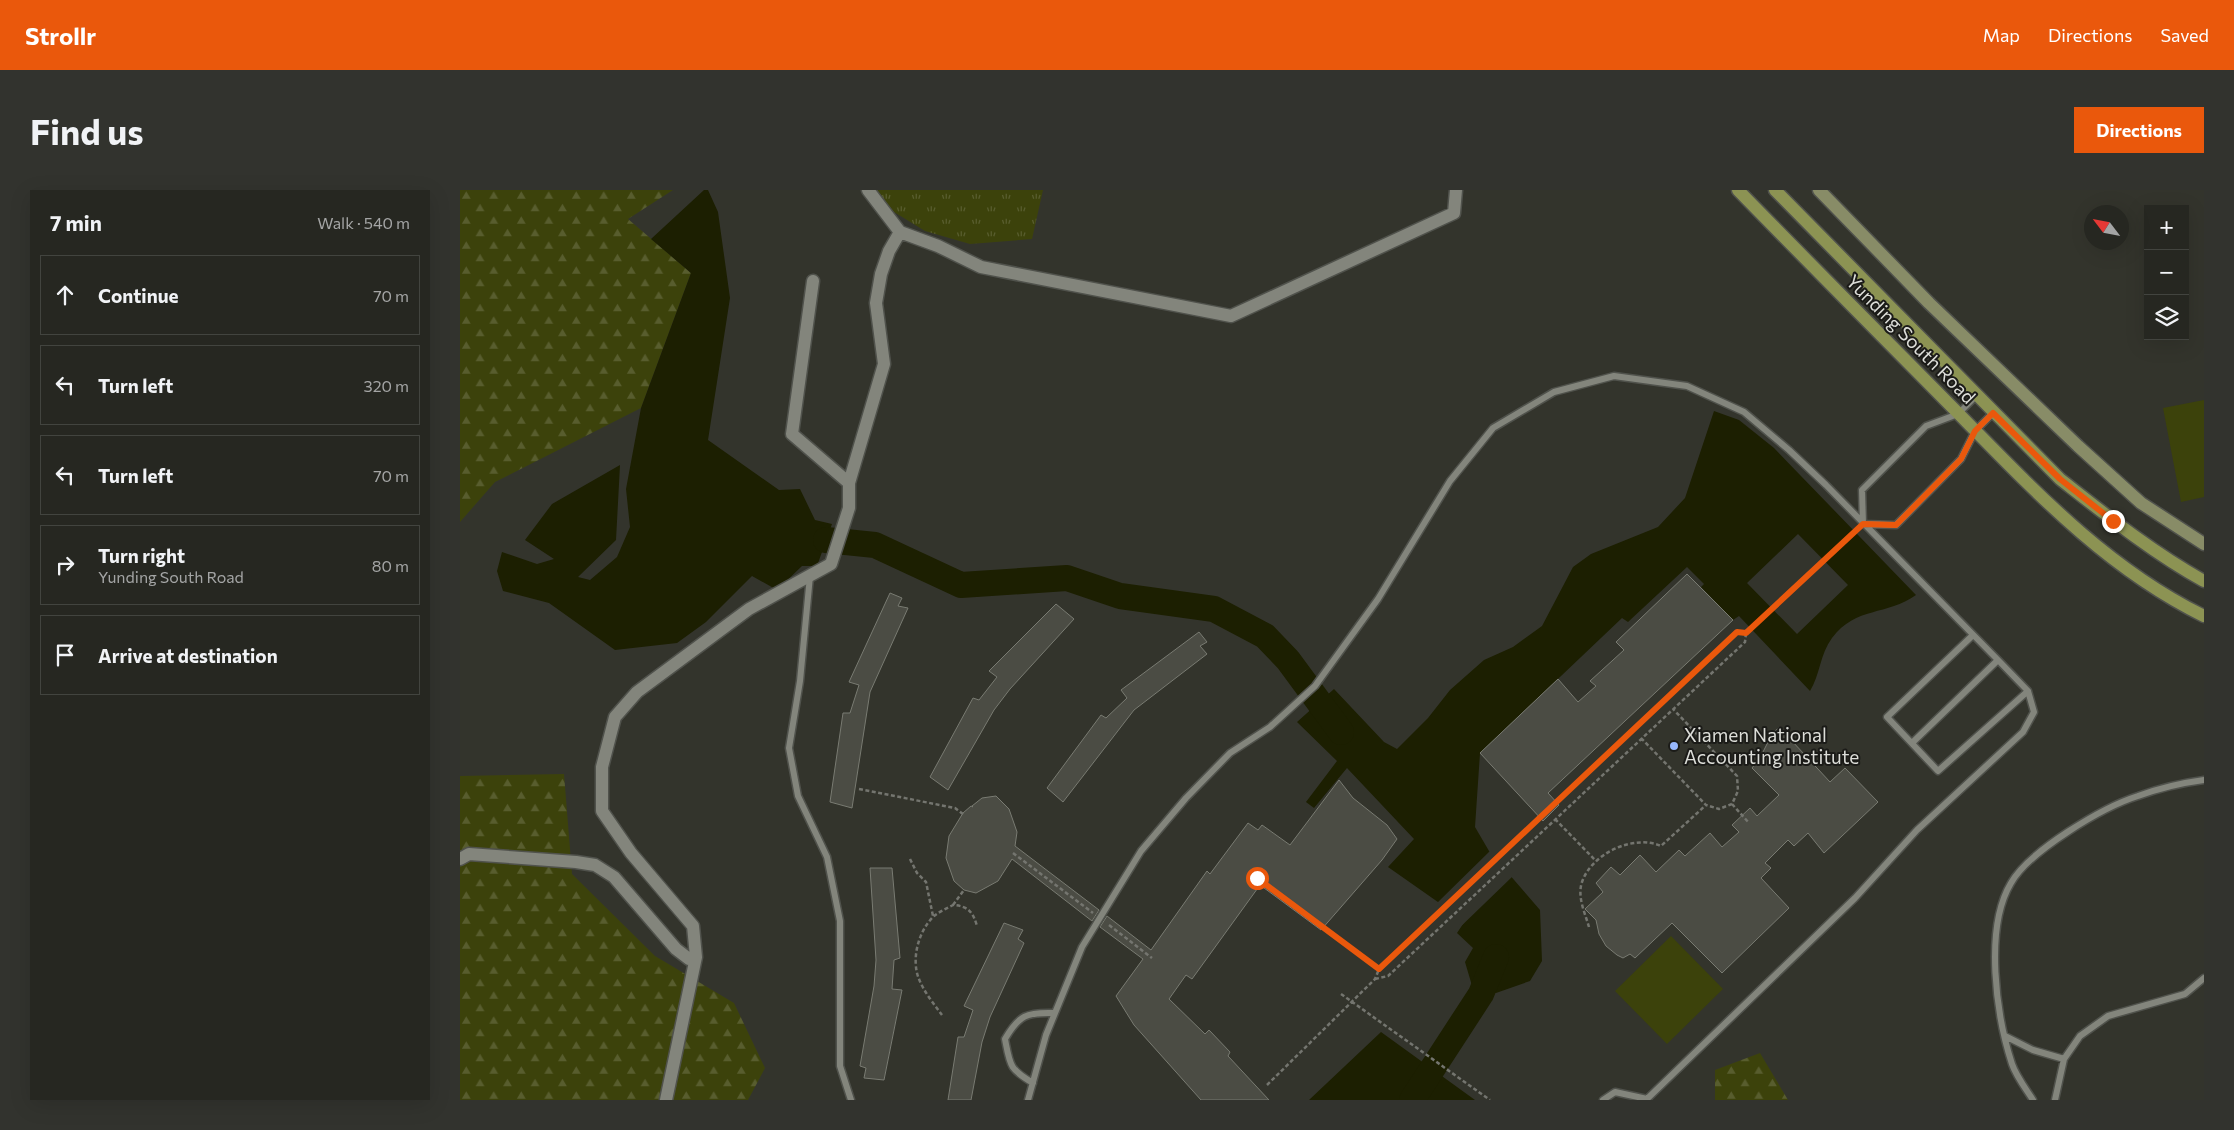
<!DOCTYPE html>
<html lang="en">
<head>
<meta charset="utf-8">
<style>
  :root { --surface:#262721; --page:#32332e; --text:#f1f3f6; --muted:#a4a5a5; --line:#42443f; --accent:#ea580c }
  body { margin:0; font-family:Commissioner,sans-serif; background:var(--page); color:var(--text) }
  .controls { position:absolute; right:15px; top:15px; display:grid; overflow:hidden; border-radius:0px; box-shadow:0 5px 20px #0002 }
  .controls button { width:45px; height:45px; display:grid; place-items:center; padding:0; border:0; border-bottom:1px solid var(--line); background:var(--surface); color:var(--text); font:25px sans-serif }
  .compass { position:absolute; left:1624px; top:15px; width:45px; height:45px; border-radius:50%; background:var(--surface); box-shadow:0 5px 20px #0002; rotate:302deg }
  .stop { position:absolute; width:15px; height:15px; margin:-11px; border:4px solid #ea580c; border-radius:50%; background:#fff }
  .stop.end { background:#ea580c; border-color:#fff; box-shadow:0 1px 5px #0008 }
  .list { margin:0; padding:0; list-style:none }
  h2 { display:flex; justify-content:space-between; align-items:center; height:65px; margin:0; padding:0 20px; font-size:21px }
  h2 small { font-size:16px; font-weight:400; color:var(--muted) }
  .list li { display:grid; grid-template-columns:32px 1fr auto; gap:15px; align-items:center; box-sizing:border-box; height:80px; margin:0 10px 10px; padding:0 10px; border:1px solid var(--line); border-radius:0px }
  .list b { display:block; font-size:19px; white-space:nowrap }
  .list p { margin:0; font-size:16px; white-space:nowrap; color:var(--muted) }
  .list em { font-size:16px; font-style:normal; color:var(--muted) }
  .icon { flex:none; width:28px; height:28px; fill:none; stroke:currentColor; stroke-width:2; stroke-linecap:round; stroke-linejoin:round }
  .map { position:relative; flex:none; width:1744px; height:910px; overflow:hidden; border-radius:0px }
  header { display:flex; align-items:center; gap:30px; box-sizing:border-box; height:70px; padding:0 25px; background:var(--accent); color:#fff }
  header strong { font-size:24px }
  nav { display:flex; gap:28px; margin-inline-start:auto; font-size:18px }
  .intro { display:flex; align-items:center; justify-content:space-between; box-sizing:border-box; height:120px; padding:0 30px }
  h1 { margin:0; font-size:35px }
  .button { padding:12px 22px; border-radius:0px; background:var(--accent); color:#fff; font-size:18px; font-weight:700 }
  main { display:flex; gap:30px; padding:0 30px }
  aside { flex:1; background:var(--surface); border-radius:0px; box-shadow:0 5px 20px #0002 }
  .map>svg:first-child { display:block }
  .grass { fill:url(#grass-tufts) }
  .forest { fill:url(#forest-firs) }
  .green { fill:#3c420b }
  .water { fill:#1c1f01; fill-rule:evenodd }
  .pier { fill:#33342c }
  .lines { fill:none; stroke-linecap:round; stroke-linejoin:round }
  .river { stroke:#1c1f01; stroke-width:26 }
  .building { fill:#4b4c44; stroke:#797b72 }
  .lane-casing { stroke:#50524c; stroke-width:9 }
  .street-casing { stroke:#50524c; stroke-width:15 }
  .secondary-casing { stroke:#50524c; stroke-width:15 }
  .primary-casing { stroke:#50524c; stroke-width:15 }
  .path { stroke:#74756f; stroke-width:2.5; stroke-dasharray:4 2.5; stroke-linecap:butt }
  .lane { stroke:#83857c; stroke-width:6 }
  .street { stroke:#83857c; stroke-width:12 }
  .secondary { stroke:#888c67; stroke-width:12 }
  .primary { stroke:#8c9353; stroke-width:12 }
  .route { stroke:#ea580c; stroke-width:6 }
  .poi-dot { fill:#96b6fd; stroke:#1b1b18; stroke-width:2 }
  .labels { text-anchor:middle; stroke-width:4; stroke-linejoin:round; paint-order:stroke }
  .street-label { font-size:19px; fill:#dcddd8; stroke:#1b1b18 }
  .poi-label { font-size:19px; fill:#dcddd8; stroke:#1b1b18; text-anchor:start }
</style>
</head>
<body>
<header>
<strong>Strollr</strong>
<nav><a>Map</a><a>Directions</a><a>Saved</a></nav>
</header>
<div class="intro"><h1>Find us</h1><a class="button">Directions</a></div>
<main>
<aside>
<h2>7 min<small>Walk · 540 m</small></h2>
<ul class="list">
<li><svg class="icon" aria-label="ahead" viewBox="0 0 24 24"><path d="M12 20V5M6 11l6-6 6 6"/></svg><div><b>Continue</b></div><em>70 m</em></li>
<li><svg class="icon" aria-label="left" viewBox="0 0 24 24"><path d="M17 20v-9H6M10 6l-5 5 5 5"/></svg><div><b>Turn left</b></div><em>320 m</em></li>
<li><svg class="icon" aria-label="left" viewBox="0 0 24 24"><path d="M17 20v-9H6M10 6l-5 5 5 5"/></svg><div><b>Turn left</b></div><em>70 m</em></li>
<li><svg class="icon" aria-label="right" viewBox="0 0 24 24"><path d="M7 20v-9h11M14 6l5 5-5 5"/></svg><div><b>Turn right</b><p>Yunding South Road</p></div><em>80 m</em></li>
<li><svg class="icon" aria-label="arrive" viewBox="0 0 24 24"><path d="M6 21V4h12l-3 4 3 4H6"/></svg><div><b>Arrive at destination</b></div></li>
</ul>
</aside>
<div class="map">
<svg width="1744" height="910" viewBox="0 0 1744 910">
  <defs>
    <pattern id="grass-tufts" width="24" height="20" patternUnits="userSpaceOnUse" patternTransform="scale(1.25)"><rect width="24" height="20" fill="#3c420b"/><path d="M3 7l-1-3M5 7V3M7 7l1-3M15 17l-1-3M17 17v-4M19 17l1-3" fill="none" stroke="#585d2e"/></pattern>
    <pattern id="forest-firs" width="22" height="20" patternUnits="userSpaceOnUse" patternTransform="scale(1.25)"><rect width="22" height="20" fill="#3c420b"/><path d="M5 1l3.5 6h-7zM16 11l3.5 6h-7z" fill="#585d2e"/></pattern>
  </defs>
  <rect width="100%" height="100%" fill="#33342c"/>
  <path class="grass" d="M417 0H583L572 49 510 54 465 41 434 22Z"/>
  <path class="forest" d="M0 0H213L168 29 231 83 181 218 35 292 0 332Z
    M104 584 112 684 195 766 274 813 305 878 288 910H0V586Z
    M1300 863 1328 910H1255V880Z"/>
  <path class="green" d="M1744 210V307L1721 312 1703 218Z
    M1211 746 1263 799 1207 854 1155 801Z"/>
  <path class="water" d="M244 0H248L258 22 270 108 248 250 319 300 340 299 355 330 372 334 357 376H342L317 400 292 386 246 432 217 453 155 460 89 413 43 401 37 381 42 362 77 374 94 369 65 350 92 314 160 275 156 350 118 387 130 390 157 367 170 337 166 299 181 218 231 83 191 49Z
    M1254 221 1279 230 1314 258 1456 405C1427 426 1396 416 1372 448 1360 464 1360 485 1350 501L1279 426 1273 430 1241 397 1244 394 1227 377 1168 432 1162 428 1020 563 1015 637 1029 661 1080 720 1082 771 1070 791 1036 803 1013 799 1005 772 1013 758 997 743 1005 731 928 677 954 649 887 578 854 618 846 612 877 571 837 532 874 499 924 552 937 559 968 528 990 500 1024 470 1053 457 1082 436 1113 377 1131 364 1198 337 1225 308ZM1338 344 1388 395 1337 444 1287 393Z
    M921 842 1015 910H849Z"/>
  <path class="pier" d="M1031 660 1053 686 994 743 1001 732 976 714Z"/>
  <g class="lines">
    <path class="river" d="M366 350 415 355 501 395 607 388 660 406 754 419 805 446 828 470 881 542
      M952 910 1021 804 1036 767"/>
  </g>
  <path class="building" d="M1227 384 1273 430 1088 603 1099 615 1083 631 1020 563 1098 489 1118 512 1136 496 1130 491 1164 460 1156 452Z
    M430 403 442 408 438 416 448 418 410 502 392 618 370 612 383 523H390L399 495 389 492Z
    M596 414 614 429 550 499 534 520 488 600 470 587 513 508 519 510 537 487 529 481Z
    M739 442 747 452 740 456 747 464 674 520 603 612 587 598 641 525 646 528 667 508 661 500Z
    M1319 537 1370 592 1385 578 1418 612 1364 663 1348 643 1334 656 1328 650 1305 673 1311 678 1301 688 1329 718 1262 783 1212 733 1175 768 1170 764 1163 768 1157 765 1146 756 1139 744 1136 730 1125 719 1143 702 1136 693 1151 677 1160 685 1180 665 1196 682 1219 660 1225 666 1250 643 1262 657 1279 642 1272 635 1290 618 1297 626 1319 605 1292 578 1300 568 1311 546Z
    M879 590 893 608 927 635 937 649 922 670 861 740 800 695 732 789 726 785 709 809 745 844 749 840 770 862 768 866 809 910H741L674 835 656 806 683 769 640 737 647 726 691 760 747 681 750 684 788 633 798 640 802 635 830 655Z
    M536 606 549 619 557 642 555 656 639 720 632 731 552 669 538 691 516 703 504 700 494 691 486 668 489 646 503 623 511 616 513 617 512 616 522 608Z
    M410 678H432L440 768 434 770 432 799 442 800 424 890 404 888 406 878 400 876 414 796 416 770Z
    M544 733 563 740 558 749 564 753 530 827 522 852 511 910H488L498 847H504L513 820 504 816Z"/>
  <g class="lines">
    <g class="lane-casing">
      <path id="lane" d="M1516 206 1498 224 1466 236 1402 300 1403 334 1436 335 1501 269 1515 241 1533 223
        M350 386 340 491 329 558 338 606 367 667 380 731V876L391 910
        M1513 445 1427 527 1478 581 1568 501
        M1452 553 1538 470
        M1545 846 1573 860 1604 869
        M573 893C549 879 550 875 545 849 559 825 567 822 594 823
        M568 910 586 845 622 757 681 661 726 608 770 563 810 537 855 496 918 409 990 291 1033 238 1094 202 1154 186 1227 196 1284 222 1329 260 1366 295 1538 470 1568 501 1574 522 1563 542 1457 640 1395 708 1187 909 1155 902 1143 910
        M1573 910C1566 899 1556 886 1552 874 1536 825 1524 738 1551 693 1569 661 1643 617 1678 606 1700 598 1721 593 1744 590
        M1595 910 1604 869 1620 846 1648 826 1725 804 1744 788"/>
    </g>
    <g class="street-casing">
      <path id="street" d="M408 0 440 42
        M353 91 332 244 389 293
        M0 669 9 664 116 672 135 675 154 687 216 759 229 769 236 767 233 736 171 663 142 621V577L155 527 177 502 289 419 371 374 389 318V293L424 174 416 113 421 84 429 61 440 42 478 56 521 77 771 126 994 23 996 0
        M206 910 236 767"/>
    </g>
    <g class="secondary-casing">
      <path id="secondary" d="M1359 0 1469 113 1618 256 1681 313 1744 354"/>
    </g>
    <g class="primary-casing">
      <path id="primary" d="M1278 0C1349 73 1421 145 1493 218 1570 296 1644 377 1744 426
        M1315 0 1600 289C1646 325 1693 363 1744 391"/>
    </g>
    <path class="path" d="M1181 548 1246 615 1259 619 1272 614 1278 601 1277 586 1213 519
      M399 599 495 618 503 624
      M1272 614 1289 633
      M1095 629 1136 671
      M553 663 633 723
      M450 669 457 683 466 692 473 726
      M797 688 919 779 1277 442 1286 443
      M493 715 504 700
      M649 735 692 768
      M1129 737C1125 723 1117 707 1122 692 1132 663 1174 644 1201 656L1246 615
      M915 789 928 786 1285 452 1286 443 1397 340
      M881 804 1030 910
      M482 825C474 814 464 802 459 789 451 770 458 742 473 727 478 722 486 719 493 715 508 716 513 722 517 736
      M807 895 915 789 919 779"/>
    <use href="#lane" class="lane"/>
    <use href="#street" class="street"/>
    <use href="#secondary" class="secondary"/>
    <use href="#primary" class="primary"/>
  </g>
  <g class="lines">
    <path class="route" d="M797 688 919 779 1277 442 1286 443 1403 334 1436 335 1501 269 1515 241 1533 223 1600 289 1653 331"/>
  </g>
  <circle class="poi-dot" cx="1214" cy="556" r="5"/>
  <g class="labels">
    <g class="street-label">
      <text transform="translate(1451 149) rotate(45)" y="7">Yunding South Road</text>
    </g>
    <g class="poi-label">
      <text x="1224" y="552">Xiamen National<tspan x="1224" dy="22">Accounting Institute</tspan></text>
    </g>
  </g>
</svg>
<div class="controls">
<button>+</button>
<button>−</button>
<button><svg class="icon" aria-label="layers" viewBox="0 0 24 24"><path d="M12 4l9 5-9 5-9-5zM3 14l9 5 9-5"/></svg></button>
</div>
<svg class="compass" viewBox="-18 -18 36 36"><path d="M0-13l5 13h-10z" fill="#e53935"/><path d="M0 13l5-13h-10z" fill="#a4a5a5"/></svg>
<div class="stop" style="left:797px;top:688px"></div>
<div class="stop end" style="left:1653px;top:331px"></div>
</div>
</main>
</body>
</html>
